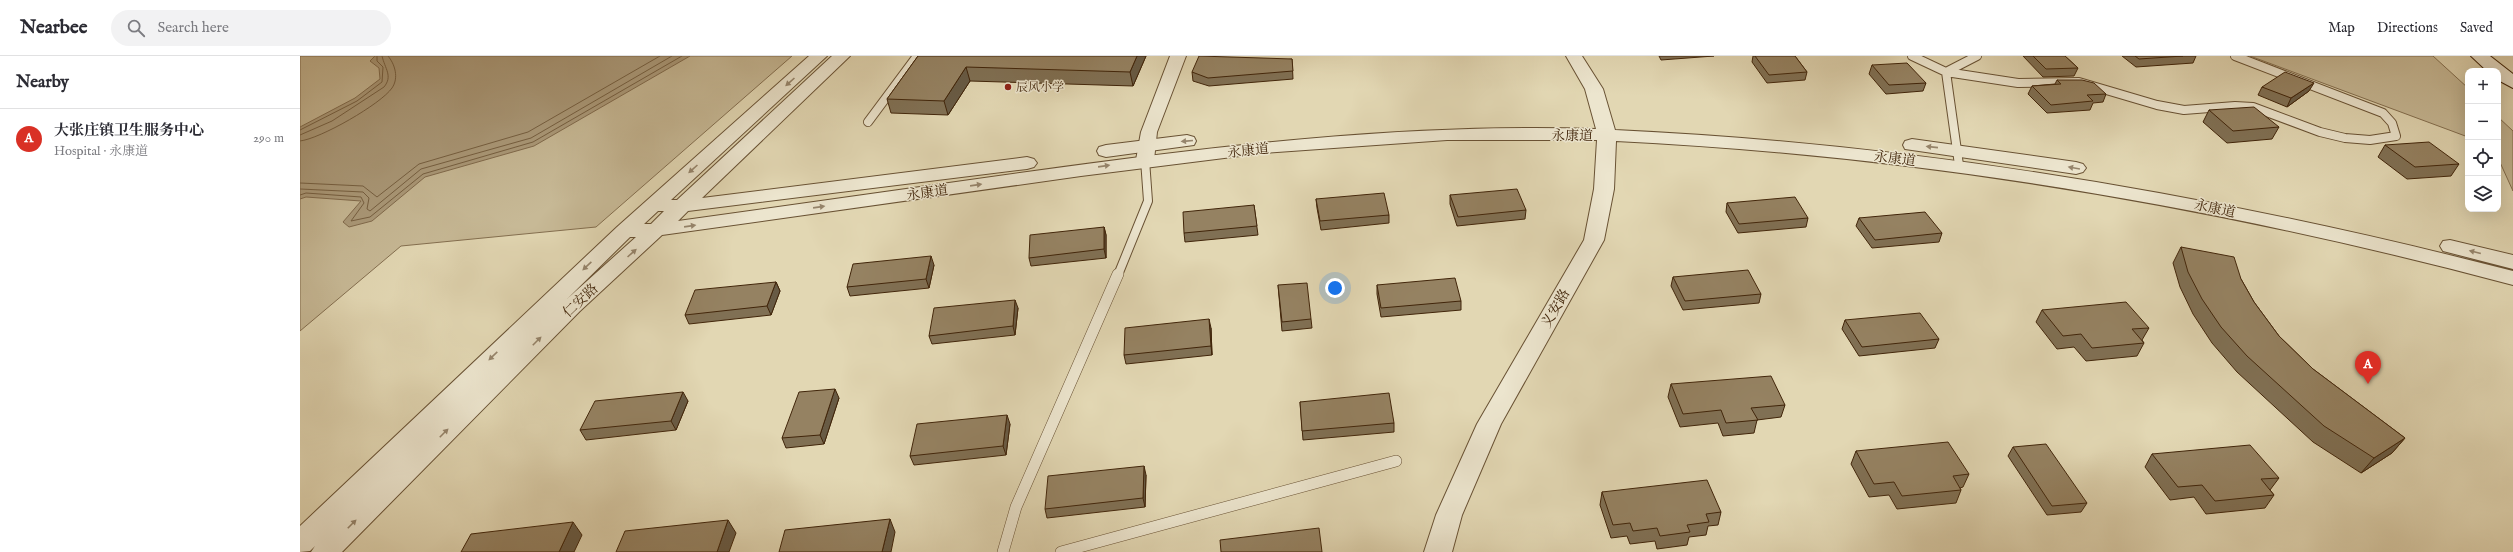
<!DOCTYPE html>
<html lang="en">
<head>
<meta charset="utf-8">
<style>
  :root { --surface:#fff; --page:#f2f2f3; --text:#2b2b33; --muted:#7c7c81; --line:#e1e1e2; --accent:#d93025 }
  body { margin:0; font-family:"IM FELL English","Noto Serif SC",serif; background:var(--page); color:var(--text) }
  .controls { position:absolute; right:12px; top:12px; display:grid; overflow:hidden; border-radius:8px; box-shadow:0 4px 16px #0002 }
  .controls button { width:36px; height:36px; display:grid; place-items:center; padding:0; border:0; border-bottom:1px solid var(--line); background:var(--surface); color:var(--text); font:20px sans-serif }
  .you { position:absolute; left:1035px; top:232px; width:14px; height:14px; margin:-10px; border:3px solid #fff; border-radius:50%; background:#1a73e8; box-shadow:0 0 0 6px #1a73e833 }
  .badge { display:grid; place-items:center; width:26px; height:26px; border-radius:50%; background:var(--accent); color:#fff; font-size:13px; font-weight:700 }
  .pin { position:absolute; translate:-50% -33px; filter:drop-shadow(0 1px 2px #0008) }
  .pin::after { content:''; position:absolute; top:21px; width:14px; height:12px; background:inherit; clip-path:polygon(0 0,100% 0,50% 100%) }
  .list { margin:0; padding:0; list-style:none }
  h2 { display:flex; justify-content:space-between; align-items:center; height:52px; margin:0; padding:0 16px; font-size:17px }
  h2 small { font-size:13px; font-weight:400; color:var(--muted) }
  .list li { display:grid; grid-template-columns:26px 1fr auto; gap:12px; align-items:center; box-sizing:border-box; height:60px; padding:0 16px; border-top:1px solid var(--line) }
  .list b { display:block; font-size:15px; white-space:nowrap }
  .list p { margin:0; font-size:13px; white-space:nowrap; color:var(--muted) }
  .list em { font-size:13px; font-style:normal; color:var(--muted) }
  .icon { flex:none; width:22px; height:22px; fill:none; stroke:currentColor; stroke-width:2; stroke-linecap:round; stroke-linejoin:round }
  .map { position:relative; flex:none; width:2213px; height:496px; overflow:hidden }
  header { display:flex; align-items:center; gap:24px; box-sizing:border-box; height:56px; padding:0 20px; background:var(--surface); border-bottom:1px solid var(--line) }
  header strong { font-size:19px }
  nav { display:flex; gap:22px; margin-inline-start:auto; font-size:14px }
  .search { width:280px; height:36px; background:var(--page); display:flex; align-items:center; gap:10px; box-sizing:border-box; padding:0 14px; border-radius:22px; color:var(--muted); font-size:15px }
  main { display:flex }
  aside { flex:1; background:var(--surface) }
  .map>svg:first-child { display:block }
  .green { fill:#c7b996; stroke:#846f50 }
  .water { fill:#ab9a7a; stroke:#816b4d }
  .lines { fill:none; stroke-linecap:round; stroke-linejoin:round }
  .shore { stroke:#766042; stroke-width:1 }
  .service-far1-casing { stroke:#695234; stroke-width:10 }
  .service-casing { stroke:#695234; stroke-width:12 }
  .minor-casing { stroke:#695234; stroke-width:2 }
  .tertiary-casing { stroke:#695234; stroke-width:2 }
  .secondary-casing { stroke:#41250a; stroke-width:2 }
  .service-far1 { stroke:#ece5ce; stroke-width:8 }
  .service { stroke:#ece5ce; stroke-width:11 }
  .minor { fill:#ece5ce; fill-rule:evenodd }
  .tertiary { fill:#ece5ce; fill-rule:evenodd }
  .secondary { fill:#ece5ce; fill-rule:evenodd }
  .wall { fill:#807054; stroke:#41250a }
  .shaded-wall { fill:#685b45; stroke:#41250a }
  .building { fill:#958262; stroke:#41250a }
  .oneway { fill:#96856c }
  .poi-dot { fill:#8f2418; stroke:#ece5ce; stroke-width:1.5 }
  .labels { text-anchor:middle; stroke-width:3; stroke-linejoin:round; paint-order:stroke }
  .far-poi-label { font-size:12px; fill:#41250a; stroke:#ece5ce; text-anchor:start }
  .street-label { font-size:14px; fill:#41250a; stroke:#ece5ce }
</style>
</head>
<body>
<header>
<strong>Nearbee</strong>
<div class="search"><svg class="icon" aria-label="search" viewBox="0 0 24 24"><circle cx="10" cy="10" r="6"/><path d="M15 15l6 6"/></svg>Search here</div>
<nav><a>Map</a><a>Directions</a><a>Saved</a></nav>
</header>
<main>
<aside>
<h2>Nearby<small></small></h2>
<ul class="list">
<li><span class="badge">A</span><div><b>大张庄镇卫生服务中心</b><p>Hospital · 永康道</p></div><em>290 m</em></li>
</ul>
</aside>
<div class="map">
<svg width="2213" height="496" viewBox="0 0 2213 496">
  <rect width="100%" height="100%" fill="#e2d7b3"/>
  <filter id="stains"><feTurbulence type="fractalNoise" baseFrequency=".005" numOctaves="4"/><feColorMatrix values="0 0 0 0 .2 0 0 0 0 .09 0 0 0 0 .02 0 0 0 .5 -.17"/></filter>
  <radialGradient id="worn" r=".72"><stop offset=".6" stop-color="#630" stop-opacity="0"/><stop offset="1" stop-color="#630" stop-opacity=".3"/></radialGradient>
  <path class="green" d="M0 0H492L296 171 101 190 0 275Z
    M1950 0H2133L2168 32V81Z
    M2198 61 2213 75V135L2198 102Z"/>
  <path class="water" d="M75 0H390L234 90 125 121 72 165 49 171 43 166 61 145 6 141 0 143V71L55 42 80 23 79 12 70 5Z"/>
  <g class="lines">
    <path class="shore" d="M0 74 57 45 82 26 83 11 77 5V0
      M0 79 32 65 84 31C93 20 85 13 82 0
      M0 85C20 83 81 48 92 32 99 22 95 8 88 0
      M0 127 63 130 77 141 119 108 228 76 360 0
      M0 133 63 136 69 142 67 153 70 155 121 113 231 82 372 0
      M0 139 6 137 61 141 64 147 51 165 70 161 123 118 233 86 382 0"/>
    <g class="service-far1-casing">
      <path id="service-far1" d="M1612 0 1646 16 1677 0
        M568 66 617 0
        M1659 109 1646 16 1718 27 1779 26 1857 49 1884 54 1935 50 1953 51 2020 76 2045 82 2070 84 2096 80 2092 67 2083 57 1935 0
        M818 219 848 145 845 104"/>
    </g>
    <g class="service-casing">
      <path id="service" d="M703 496 716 451 818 218
        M761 496 1096 405"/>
    </g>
    <g class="minor-casing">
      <path id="minor" d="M870 0H886L857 76 854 104 851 108H839L836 104 841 76Z"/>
    </g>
    <g class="tertiary-casing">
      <path id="tertiary" d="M509 0H527L371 144H377L532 0H550L402 142 727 101 734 103 737 107 734 111 727 113 388 155 378 165C494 149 611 132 727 116 916 90 1105 67 1296 73L1285 33 1266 0H1282L1303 33 1315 74C1619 88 1918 139 2213 215V229C1917 150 1622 100 1316 85L1314 133 1304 184 1201 368 1162 459 1152 496H1124L1136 459 1177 368 1284 184 1294 133 1297 84H1147L964 97 781 120 362 179 280 255 42 496H11L15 490 10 495 0 496V470L317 171ZM358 155H364L351 168H344ZM330 181H336L267 243Z
        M887 79 894 81 896 85 894 89 806 101 799 99 797 95 799 91 806 89Z
        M1612 83 1776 106 1783 108 1786 112 1783 116 1776 118 1605 93 1603 89 1605 85Z
        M2150 184 2213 199V213L2143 195 2140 190 2143 185Z"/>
    </g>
    <g class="secondary-casing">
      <path id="secondary" d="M2171 0H2190L2213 18V32L2198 24V15H2187Z"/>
    </g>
    <use href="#service-far1" class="service-far1"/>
    <use href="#service" class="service"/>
    <use href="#minor" class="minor"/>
    <use href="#tertiary" class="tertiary"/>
    <use href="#secondary" class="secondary"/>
  </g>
  <path class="wall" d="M618 0H846L833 30 670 25 648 59 591 57 587 43Z
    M1359 0H1414L1361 4Z
    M1453 0H1495L1507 16 1505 24 1467 27 1452 6Z
    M1723 0H1765L1778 12 1774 20 1743 21Z
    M1822 0H1896L1893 7 1836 11Z
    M992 3 993 23 909 30 893 25 892 16Z
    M1572 9 1626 27 1623 35 1586 38 1569 18Z
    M1757 24 1806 38 1803 46 1793 47 1790 54 1747 57 1728 38 1732 30 1755 28Z
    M1962 31 2009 35 1987 51 1958 39Z
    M1909 54 1979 71 1972 83 1927 87 1903 66Z
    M2085 89 2159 108 2151 120 2107 123 2078 101Z
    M1150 139 1226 154 1225 163 1157 170 1150 148Z
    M1016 143 1089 159V167L1021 174 1017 152Z
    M1427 147 1508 162 1506 171 1438 177 1426 156Z
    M954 149 958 179 885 186 884 177Z
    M1559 162 1642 177 1639 186 1572 192 1556 170Z
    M804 171 806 179V202L731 210 729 202Z
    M1881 191 1941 223 1954 246 1979 280 2013 313 2105 382 2092 397 2061 417 2013 386 1937 316 1912 287 1893 258 1880 231 1873 207Z
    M634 209 629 232 550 240 547 231Z
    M1373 221 1461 238 1459 247 1383 254 1371 230Z
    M476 226 480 235 471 259 389 268 385 259Z
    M978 229 1011 263 1012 272 982 275Z
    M1077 229 1161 245V254L1081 261 1077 238Z
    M718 252 715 279 632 288 629 280Z
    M1742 254 1849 272 1842 284 1844 287 1837 300 1786 305 1774 291 1757 293 1736 266Z
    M1545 264 1639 283 1635 292 1559 300 1542 273Z
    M911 272 912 299 826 308 824 299Z
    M1371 328 1485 349 1481 361 1457 364 1454 377 1423 380 1418 367 1380 371 1368 341Z
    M539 342 524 388 486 392 482 382Z
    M388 345 376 374 286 384 280 374Z
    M1000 346 1094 367V376L1003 384Z
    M710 368 706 399 614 409 610 400Z
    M1713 391 1787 447 1781 456 1747 459 1708 400Z
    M1556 395 1669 418 1663 431 1660 432 1661 434 1656 447 1597 453 1589 439 1569 441 1551 408Z
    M1852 398 1979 422 1970 434 1974 439 1965 452 1906 458 1894 441 1870 444 1845 411Z
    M846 419 845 451 747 462 745 453Z
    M1302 436 1421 456 1418 469 1408 470 1406 479 1389 481 1387 489 1357 493 1355 485 1330 488 1327 480 1311 482 1300 449Z"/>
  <path class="shaded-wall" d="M837 0H846L833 30 830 16Z
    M666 11 670 25 648 59 644 45Z
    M2014 27 2009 35 1987 51 1991 42Z
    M804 171 806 179V202L804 193Z
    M631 200 634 209 629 232 626 223Z
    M476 226 480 235 471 259 467 250Z
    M715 244 718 252 715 279 713 270Z
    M909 263 911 272 912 299 911 290Z
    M535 333 539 342 524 388 520 379Z
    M383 336 388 345 376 374 371 365Z
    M707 359 710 368 706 399 703 390Z
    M2105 382 2092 397 2061 417 2074 402Z
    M844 410 846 419 845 451 843 442Z
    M590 463 595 476 591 496H582Z
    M428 464 436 477 429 496H417Z
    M273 466 282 479 274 496H259Z"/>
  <path class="building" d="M618 0H837L830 16 666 11 644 45 587 43Z
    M899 0 992 3 993 15 908 22 892 16Z
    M1455 0H1495L1507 16 1469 19Z
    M1733 0H1765L1778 12 1746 13Z
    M1835 0H1883L1839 3Z
    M1607 7 1626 27 1589 29 1572 9Z
    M1985 16 2014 27 1991 42 1962 31Z
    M1757 24H1782L1794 27 1806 38 1787 39 1793 45 1751 49 1732 30 1761 28Z
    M1954 51 1979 71 1933 75 1909 54Z
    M2129 86 2159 108 2115 111 2085 89Z
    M1217 133 1226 154 1158 161 1150 139Z
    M1084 137 1089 159 1020 165 1016 143Z
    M1495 141 1508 162 1439 168 1427 147Z
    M954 149 957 170 884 177 883 156Z
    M1625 156 1642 177 1575 184 1559 162Z
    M804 171V193L729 202 730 179Z
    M1881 191 1934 201 1941 223 1954 246 1979 280 2013 313 2105 382 2074 402 2024 370 1947 300 1921 271 1902 243 1888 216Z
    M631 200 626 223 547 231 553 208Z
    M1448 214 1461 238 1385 245 1373 221Z
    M1155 222 1161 245 1081 252 1077 229Z
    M476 226 467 250 385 259 395 234Z
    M1007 227 1011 263 982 266 978 229Z
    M715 244 713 270 629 280 634 252Z
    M1826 246 1849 272 1832 273 1844 287 1792 292 1781 278 1763 280 1742 254Z
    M1620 257 1639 283 1562 291 1545 264Z
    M909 263 911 290 824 299 825 272Z
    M1471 320 1485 349 1451 352 1458 364 1426 367 1421 354 1383 358 1371 328Z
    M535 333 520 379 482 382 499 336Z
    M383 336 371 365 280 374 295 345Z
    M1089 337 1094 367 1002 375 1000 346Z
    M707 359 703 390 610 400 617 368Z
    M1648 386 1669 418 1653 420 1661 434 1602 440 1594 426 1574 428 1556 395Z
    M1746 388 1787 447 1752 450 1713 391Z
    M1950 389 1979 422 1961 423 1974 439 1915 445 1902 429 1878 431 1852 398Z
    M844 410 843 442 745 453 748 420Z
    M1407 424 1421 456 1406 458 1409 466 1387 469 1390 476 1360 480 1357 472 1333 475 1330 467 1313 469 1302 436Z
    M590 463 582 496H479L485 474Z
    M428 464 417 496H316L325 475Z
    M273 466 259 496H161L171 478Z
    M1019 472 1022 496H921L920 484Z"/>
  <defs><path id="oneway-solid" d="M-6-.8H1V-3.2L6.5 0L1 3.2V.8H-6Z"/></defs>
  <g class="oneway">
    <use href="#oneway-solid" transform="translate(490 26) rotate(138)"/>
    <use href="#oneway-solid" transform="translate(887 85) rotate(175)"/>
    <use href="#oneway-solid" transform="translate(1632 91) rotate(-174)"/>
    <use href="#oneway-solid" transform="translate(804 110) rotate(-8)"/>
    <use href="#oneway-solid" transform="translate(1774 112) rotate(-170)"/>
    <use href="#oneway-solid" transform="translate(393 113) rotate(138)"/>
    <use href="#oneway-solid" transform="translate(676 129) rotate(-8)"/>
    <use href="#oneway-solid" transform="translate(519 151) rotate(-8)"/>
    <use href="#oneway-solid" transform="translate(390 170) rotate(-8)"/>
    <use href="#oneway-solid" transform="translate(2175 196) rotate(-166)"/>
    <use href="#oneway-solid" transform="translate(332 197) rotate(-42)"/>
    <use href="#oneway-solid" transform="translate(287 210) rotate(137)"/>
    <use href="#oneway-solid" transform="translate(237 285) rotate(-45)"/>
    <use href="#oneway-solid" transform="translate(193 300) rotate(136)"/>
    <use href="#oneway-solid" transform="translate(144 377) rotate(-45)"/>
    <use href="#oneway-solid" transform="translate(52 468) rotate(-45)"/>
  </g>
  <circle class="poi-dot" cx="708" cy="31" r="4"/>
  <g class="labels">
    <g class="far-poi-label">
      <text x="716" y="35">辰风小学</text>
    </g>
    <g class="street-label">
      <text transform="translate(1272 79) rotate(1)" y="5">永康道</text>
      <text transform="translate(948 94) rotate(-6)" y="5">永康道</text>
      <text transform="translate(1595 102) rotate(7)" y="5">永康道</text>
      <text transform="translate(627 136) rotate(-8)" y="5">永康道</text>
      <text transform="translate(1915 152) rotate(12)" y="5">永康道</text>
      <text transform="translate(280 244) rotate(-43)" y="5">仁安路</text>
      <text transform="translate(1255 252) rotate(-60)" y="5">义安路</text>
    </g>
  </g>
  <rect width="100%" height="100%" filter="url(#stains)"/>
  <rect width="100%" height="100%" fill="url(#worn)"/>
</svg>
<div class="controls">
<button>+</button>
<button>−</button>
<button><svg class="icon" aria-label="locate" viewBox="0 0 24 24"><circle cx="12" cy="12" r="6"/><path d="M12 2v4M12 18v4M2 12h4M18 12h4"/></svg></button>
<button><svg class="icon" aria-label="layers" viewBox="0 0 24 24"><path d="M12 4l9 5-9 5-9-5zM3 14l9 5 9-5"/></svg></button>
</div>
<div class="you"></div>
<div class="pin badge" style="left:2068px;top:328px">A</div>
</div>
</main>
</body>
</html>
